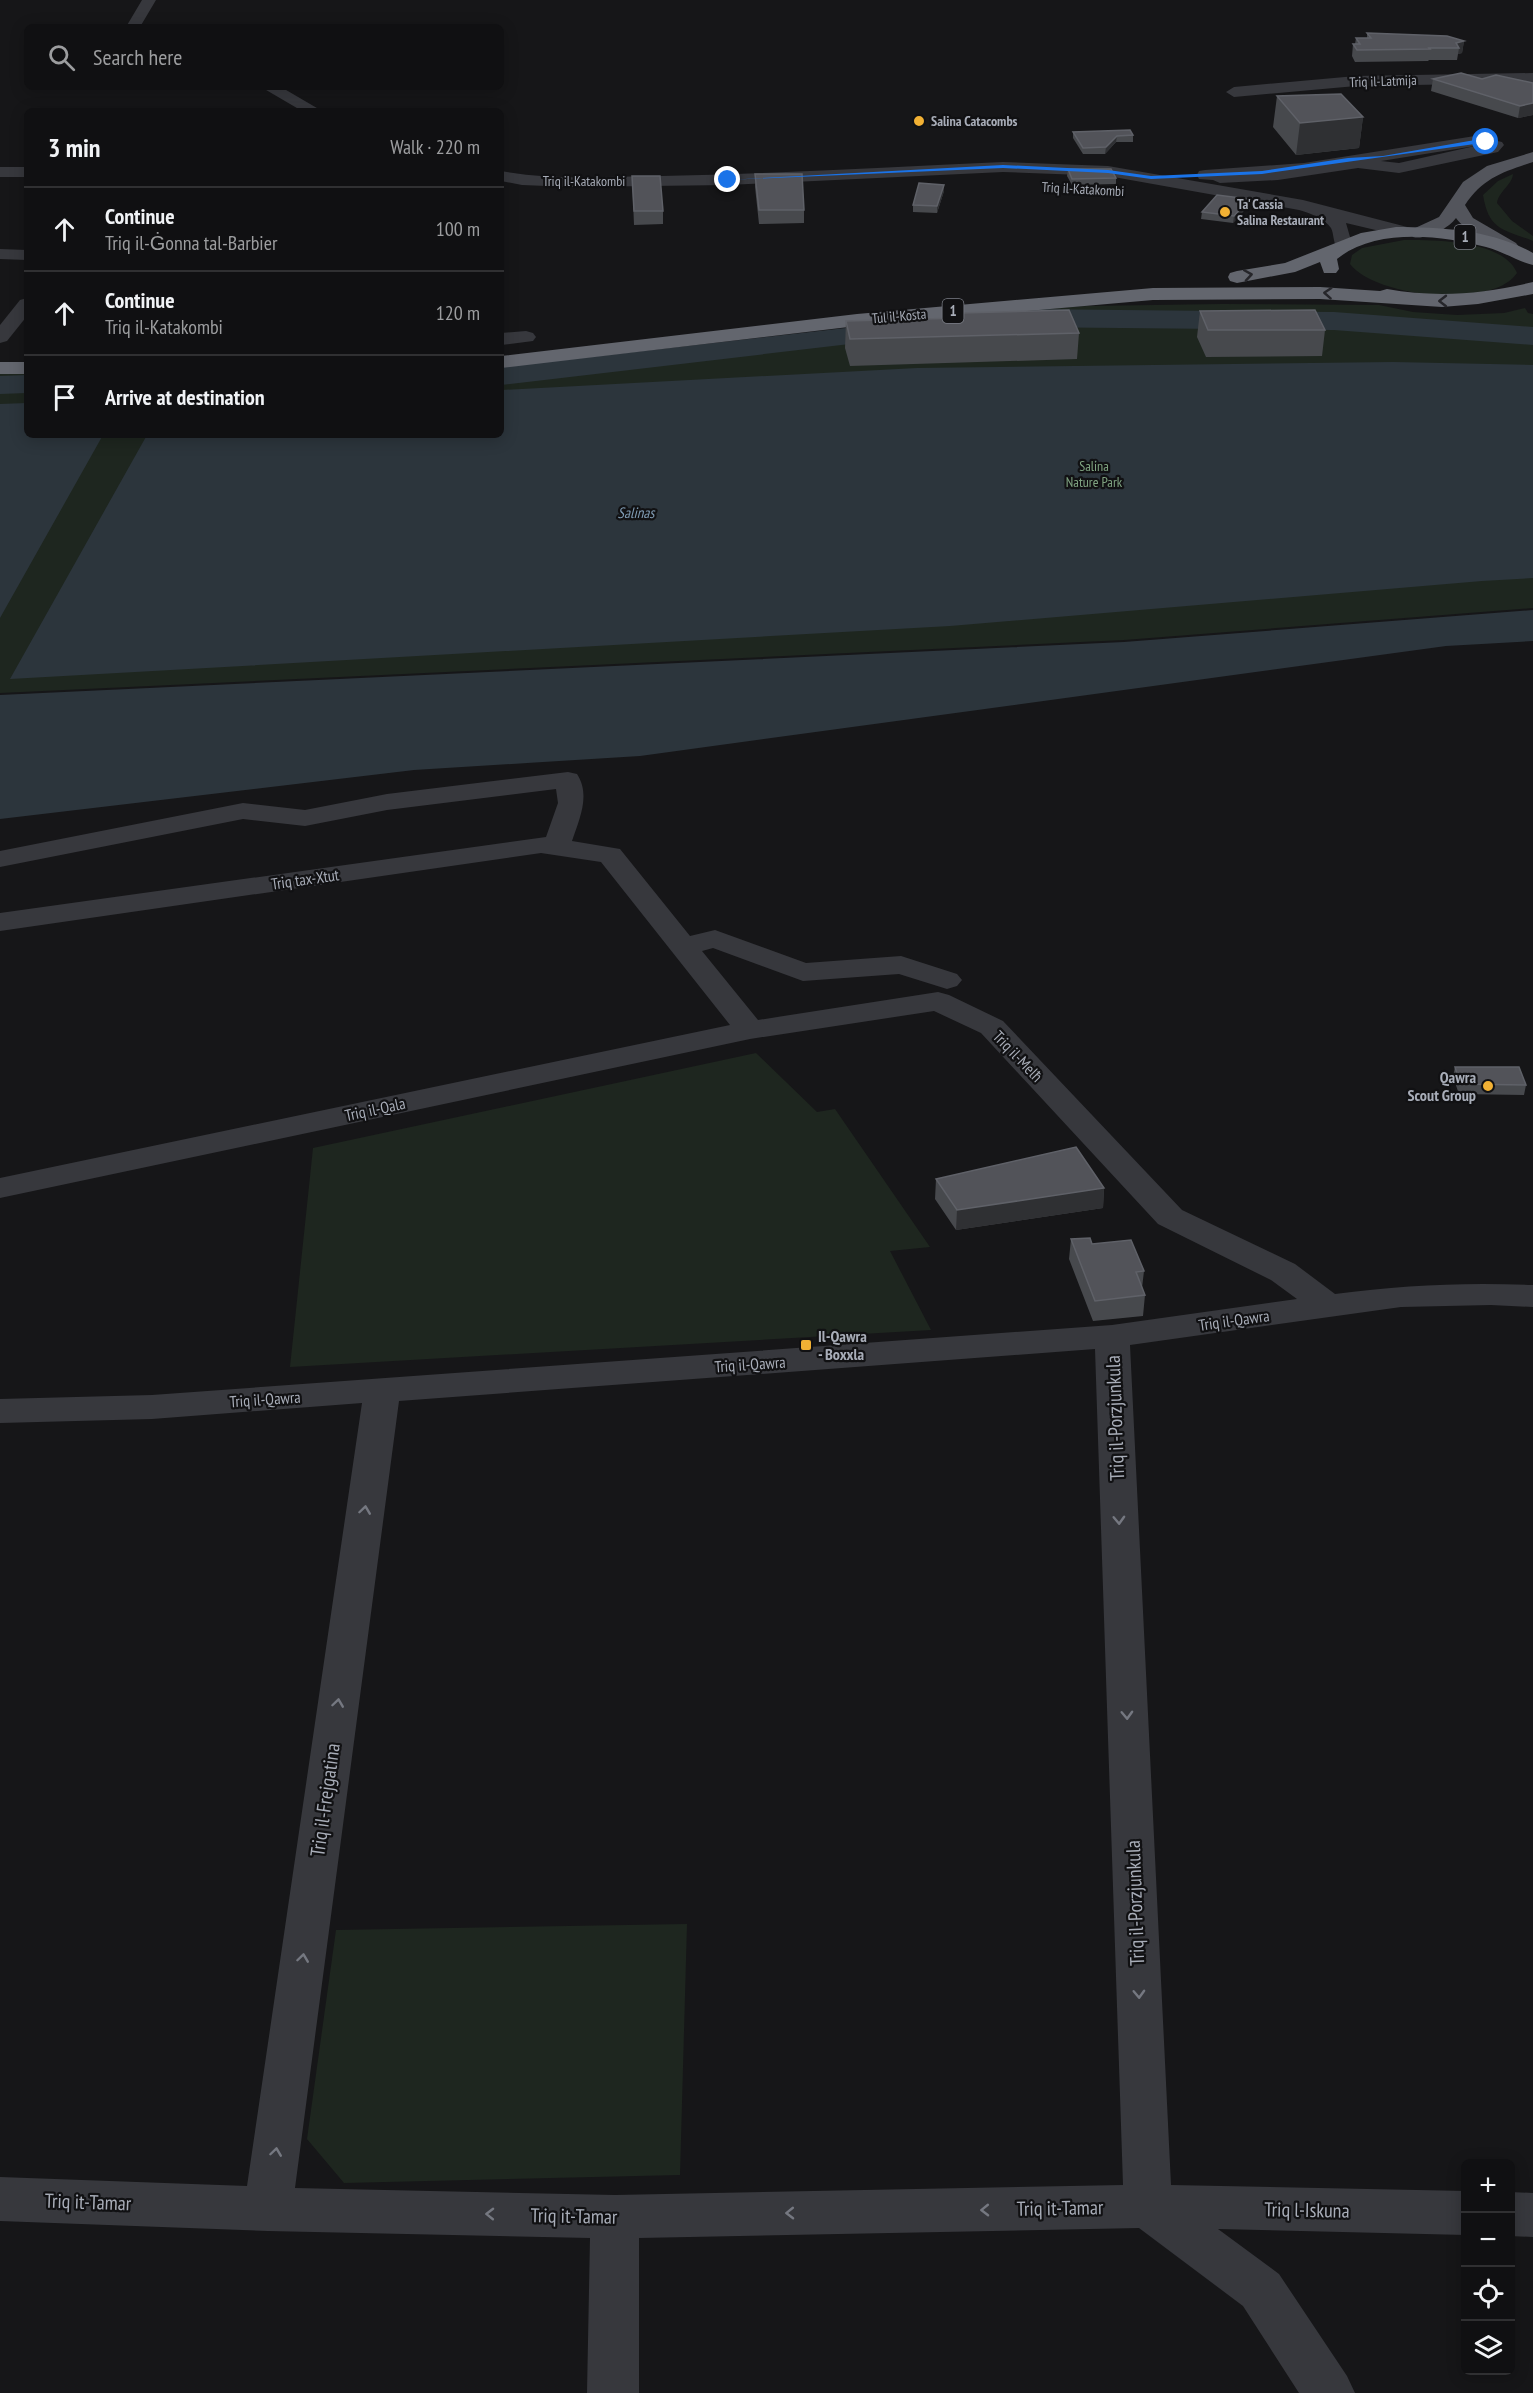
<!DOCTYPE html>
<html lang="en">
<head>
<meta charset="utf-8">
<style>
  :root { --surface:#101012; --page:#19191b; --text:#f1f3f6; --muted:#9c9d9f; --line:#303032 }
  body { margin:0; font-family:"PT Sans Narrow",sans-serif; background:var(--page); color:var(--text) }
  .controls { position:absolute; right:18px; bottom:18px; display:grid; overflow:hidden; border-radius:9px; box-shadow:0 3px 15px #0003 }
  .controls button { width:54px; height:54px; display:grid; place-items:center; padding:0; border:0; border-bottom:2px solid var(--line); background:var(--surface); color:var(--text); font:30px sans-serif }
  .stop { position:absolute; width:18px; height:18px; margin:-14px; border:4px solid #1a73e8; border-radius:50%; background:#fff }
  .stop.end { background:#1a73e8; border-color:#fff; box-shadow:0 2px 6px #0008 }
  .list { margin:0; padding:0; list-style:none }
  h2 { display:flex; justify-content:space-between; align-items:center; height:78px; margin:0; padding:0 24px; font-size:26px }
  h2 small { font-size:20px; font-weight:400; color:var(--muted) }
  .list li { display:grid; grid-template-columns:39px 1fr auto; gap:18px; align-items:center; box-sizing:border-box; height:84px; padding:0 24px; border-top:2px solid var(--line) }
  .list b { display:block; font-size:22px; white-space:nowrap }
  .list p { margin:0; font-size:20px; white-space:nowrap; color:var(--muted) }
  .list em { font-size:20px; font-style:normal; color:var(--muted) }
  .icon { flex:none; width:33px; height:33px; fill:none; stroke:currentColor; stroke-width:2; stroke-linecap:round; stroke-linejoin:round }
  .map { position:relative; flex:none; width:1533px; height:2393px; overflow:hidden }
  .search { position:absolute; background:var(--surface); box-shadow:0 3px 15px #0003; left:24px; top:24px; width:480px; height:66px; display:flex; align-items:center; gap:15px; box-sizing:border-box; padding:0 21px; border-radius:9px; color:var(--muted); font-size:22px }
  .panel { position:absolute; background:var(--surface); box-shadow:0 3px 15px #0003; left:24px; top:108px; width:480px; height:330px; border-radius:9px }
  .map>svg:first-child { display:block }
  .green { fill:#1e261f }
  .water { fill:#2c353c }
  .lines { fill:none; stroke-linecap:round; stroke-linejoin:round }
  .canal { fill:#2c353c; fill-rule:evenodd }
  .minor { fill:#37383d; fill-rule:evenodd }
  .major { fill:#53555c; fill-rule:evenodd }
  .highway { fill:#63666e; fill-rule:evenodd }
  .wall { fill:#47494d }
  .shaded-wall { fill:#2f3033 }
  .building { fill:#525359; stroke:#5f6168; stroke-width:1.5 }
  .oneway { stroke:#26262a }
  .oneway2 { stroke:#757881 }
  .route { fill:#1a73e8 }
  .poi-dot { fill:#f2b134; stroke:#111113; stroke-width:2 }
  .labels { text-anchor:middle; stroke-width:4.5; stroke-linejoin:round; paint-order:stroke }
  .far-street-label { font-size:14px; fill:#a8adb8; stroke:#111113 }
  .far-poi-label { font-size:14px; font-weight:bold; fill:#a8adb8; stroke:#111113; text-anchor:start }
  .far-park-label { font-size:14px; fill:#7fa381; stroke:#111113 }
  .shield { fill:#111113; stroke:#7b7e86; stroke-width:1.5 }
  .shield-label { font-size:15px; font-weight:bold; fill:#a8adb8 }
  .far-water-label { font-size:15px; font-style:italic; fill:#7f9bb3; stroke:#111113 }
  .street-label { font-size:16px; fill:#a8adb8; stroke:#111113 }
  .poi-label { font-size:16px; font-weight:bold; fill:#a8adb8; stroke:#111113; text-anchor:end }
  .near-street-label { font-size:20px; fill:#a8adb8; stroke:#111113 }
</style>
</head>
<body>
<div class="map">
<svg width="1533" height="2393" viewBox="0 0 1533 2393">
  <rect width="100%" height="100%" fill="#161618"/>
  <path class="green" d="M1513 174C1512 185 1499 191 1497 203L1512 221 1533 236V241C1503 229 1489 231 1483 195L1498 181Z
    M1404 240C1434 240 1504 240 1517 273 1492 310 1375 297 1350 264L1352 255 1362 248Z
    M1222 304 1379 305 1413 312 1457 315 1504 313 1525 308 1528 313 1533 314V608L1124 640 0 693V374H27V435H501V367L1019 311 1086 306Z
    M756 1053 817 1112 835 1109 930 1247 890 1251 931 1330 290 1367 313 1148Z
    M687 1924 680 2175 344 2183 307 2139 336 1930Z"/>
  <path class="water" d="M1393 362 1533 365V578L1482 581 950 626 10 679 147 435H501V390L917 368Z
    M27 403V435H103L0 618V404Z
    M1533 610V641L1446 646 640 756 414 770 0 819V695L1124 642Z"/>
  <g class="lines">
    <path class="canal" d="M1021 309 1334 312 1533 327V345L1334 330 1021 327 1003 329 993 326 988 320 993 314Z
      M916 320 927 323 931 329 927 335 501 385V367Z
      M27 375V393L0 394V376Z"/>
    <path class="minor" d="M142 0H156L140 27H126Z
      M1533 73V83L1356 86 1234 97 1226 92 1234 87 1356 76Z
      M261 87H281L322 111H302Z
      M1475 136 1502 142 1504 145 1498 152 1399 173 1358 168 1278 180 1220 183 1213 180 1199 179 1197 175 1199 171 1205 170 1304 163ZM1475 146 1399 163 1381 161Z
      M1003 162 1108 166 1303 200 1411 228 1414 232 1411 236 1405 237 1346 223 1352 244 1349 248H1337C1333 242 1334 234 1331 228 1324 218 1310 213 1299 210L1108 176 1003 172 728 185 571 187 522 185 501 181V171C553 181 608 176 661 176 775 174 889 167 1003 162Z
      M0 167H27V177H0Z
      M0 249 27 250V260L0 259Z
      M27 298V316L7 341 0 343V325L20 300Z
      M526 331 533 333 536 337 533 341 501 345V333Z
      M568 772 577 774C591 795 579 820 572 841L620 849 690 936 715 930 806 963 901 956 957 974 962 980 957 986 947 989 899 974 803 981 713 948 702 951 758 1020 938 992 949 995 1003 1021 1182 1210 1295 1264 1335 1294C1402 1285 1465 1282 1533 1285V1307L1491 1305 1401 1307 1130 1345 1171 2185 1466 2191V2235L1218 2229 1279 2274 1347 2376 1355 2393H1299L1243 2306 1139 2228 639 2238V2393H587L590 2238 268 2231 0 2221V2177L247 2186 362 1403 152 1419 0 1423V1399L152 1395 1112 1325 1297 1299 1271 1280 1158 1224 981 1033 934 1011 750 1039 0 1198V1178L730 1025 601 862 541 853 0 931V913L546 837 558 803 556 789 387 810 305 826 243 819 0 867V851L243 803 305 810 387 794ZM1095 1349 1123 2185 615 2195 295 2188 399 1401Z
      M1510 2192 1533 2193V2237L1510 2236Z"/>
    <path class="major" d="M1533 152V162C1503 172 1483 178 1465 205L1473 218 1516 243 1519 247 1516 251C1502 254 1464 230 1456 218 1448 229 1426 240 1413 237L1410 233 1413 229 1439 217 1463 182 1487 166Z"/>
    <path class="highway" d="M1396 227C1442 227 1492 230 1533 253V265C1517 261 1502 251 1486 247 1440 235 1375 228 1337 259L1339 269 1336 273H1324L1320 262 1295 272 1237 283 1230 281 1228 277 1230 273 1237 271 1285 263 1361 233Z
      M1533 282V294L1478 304 1442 307 1320 299 1153 300 857 326 501 368V356L857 314 1153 288 1320 287 1380 291 1387 289C1437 298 1484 294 1533 282Z
      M0 362H27V374H0Z"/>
  </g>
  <path class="wall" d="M1367 33 1464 41 1462 53 1458 54 1457 60H1429L1428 61 1355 62 1352 56 1353 44H1355L1356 38H1367Z
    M1433 79H1482L1533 83V115L1518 118 1431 91Z
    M1277 96 1363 117 1359 148 1296 155 1273 127Z
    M1073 132 1133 135V142H1116L1105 154H1083L1073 138Z
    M1068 169 1116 178V184L1072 185 1067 176Z
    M755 174 804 210V223L759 224 755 187Z
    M632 176 663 211V224L634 225Z
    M944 185V191L937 213 913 212V205Z
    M1249 199 1248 206 1233 223 1201 219 1202 212Z
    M1200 311 1325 330 1322 356 1206 357 1197 337Z
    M960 313 1079 333 1077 359 850 366 845 348 846 321 960 318Z
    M1455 1067 1526 1085 1524 1095 1459 1094 1453 1077Z
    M936 1179 1104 1188 1103 1208 956 1230 935 1199Z
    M1071 1239 1092 1244 1144 1271 1142 1288 1145 1295 1143 1316 1093 1321 1069 1259Z"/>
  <path class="shaded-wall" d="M1464 41 1462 53 1458 54 1459 48 1456 43Z
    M1533 103V115L1518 118 1520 106Z
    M1363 117 1359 148 1296 155 1300 123Z
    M1117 136 1116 142 1105 154 1106 147Z
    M944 185V191L937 213V206Z
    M1249 199 1248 206 1233 223 1234 216Z
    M1104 1188 1103 1208 956 1230 957 1210Z"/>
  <path class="building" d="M1367 33 1447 36 1464 41 1456 43 1459 48H1429L1430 49 1357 50 1353 44H1360L1356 38H1371Z
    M1461 73 1482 79 1496 75 1533 83V103L1520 106 1433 79Z
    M1341 94 1363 117 1300 123 1277 96Z
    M1130 130 1133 135 1117 136 1106 147 1083 148 1073 132Z
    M1068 169H1111L1116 178 1072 179Z
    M755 174H802L804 210H759Z
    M632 176H660L663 211H634Z
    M919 183 944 185 937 206 913 205Z
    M1217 195 1249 199 1234 216 1202 212Z
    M1069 310 1079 333 850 339 846 321 962 318 960 313Z
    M1315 310 1325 330H1208L1200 311Z
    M1455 1067H1519L1526 1085 1460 1084Z
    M1076 1147 1104 1188 957 1210 936 1179Z
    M1090 1238 1092 1244 1131 1240 1144 1271 1136 1272 1145 1295 1095 1301 1071 1239Z"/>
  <defs><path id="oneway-chevron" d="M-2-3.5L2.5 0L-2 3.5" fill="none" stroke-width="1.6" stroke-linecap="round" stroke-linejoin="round" transform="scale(1.5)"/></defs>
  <g class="oneway">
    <use href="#oneway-chevron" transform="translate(1248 275) rotate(-9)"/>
    <use href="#oneway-chevron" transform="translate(1328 293) rotate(-176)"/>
    <use href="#oneway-chevron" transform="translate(1443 301) rotate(-180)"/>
  </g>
  <g class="oneway2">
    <use href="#oneway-chevron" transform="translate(365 1510) rotate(-82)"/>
    <use href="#oneway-chevron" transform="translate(1119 1520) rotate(88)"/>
    <use href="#oneway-chevron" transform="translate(338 1703) rotate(-82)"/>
    <use href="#oneway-chevron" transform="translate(1127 1715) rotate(88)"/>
    <use href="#oneway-chevron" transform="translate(303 1958) rotate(-82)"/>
    <use href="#oneway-chevron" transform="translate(1139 1994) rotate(88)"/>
    <use href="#oneway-chevron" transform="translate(276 2152) rotate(-82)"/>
    <use href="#oneway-chevron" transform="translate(985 2210) rotate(179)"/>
    <use href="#oneway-chevron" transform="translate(790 2213) rotate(179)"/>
    <use href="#oneway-chevron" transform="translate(490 2214) rotate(-179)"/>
  </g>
  <path class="route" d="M1475 140 1489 142 1262 174 1151 179 1108 173 1003 168 726 180 1003 165 1108 170 1151 176 1262 171 1348 158 1383 156Z"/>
  <g class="poi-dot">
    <circle cx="919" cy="121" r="6"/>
    <circle cx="1225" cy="212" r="6"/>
    <circle cx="1488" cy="1086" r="6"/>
    <rect x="800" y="1339" width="12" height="12" rx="3"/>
  </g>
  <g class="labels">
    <g class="far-street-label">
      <text transform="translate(1383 81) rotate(-2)" y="5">Triq il-Latmija</text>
      <text x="584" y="186">Triq il-Katakombi</text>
      <text transform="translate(1083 189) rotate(3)" y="5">Triq il-Katakombi</text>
      <text transform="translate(899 316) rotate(-5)" y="5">Tul il-Kosta</text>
    </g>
    <g class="far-poi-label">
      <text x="931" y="126">Salina Catacombs</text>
      <text x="1237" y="209">Ta' Cassia<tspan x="1237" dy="16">Salina Restaurant</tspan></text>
    </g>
    <g class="far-park-label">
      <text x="1094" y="471">Salina<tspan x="1094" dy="16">Nature Park</tspan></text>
    </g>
    <g class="shield">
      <rect x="1454.5" y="225" width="21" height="24" rx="4.5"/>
      <rect x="942.5" y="299" width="21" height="24" rx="4.5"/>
    </g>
    <g class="shield-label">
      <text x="1465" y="242">1</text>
      <text x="953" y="316">1</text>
    </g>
    <g class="far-water-label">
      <text x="636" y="518">Salinas</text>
    </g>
    <g class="street-label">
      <text transform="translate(305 879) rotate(-8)" y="6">Triq tax-Xtut</text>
      <text transform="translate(1018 1056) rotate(46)" y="6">Triq il-Melħ</text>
      <text transform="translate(375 1109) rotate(-12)" y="6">Triq il-Qala</text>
      <text transform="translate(1234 1320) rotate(-8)" y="6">Triq il-Qawra</text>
      <text transform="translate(750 1364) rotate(-4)" y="6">Triq il-Qawra</text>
      <text transform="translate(265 1399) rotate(-4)" y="6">Triq il-Qawra</text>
    </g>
    <g class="poi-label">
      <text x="1476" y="1083">Qawra<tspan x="1476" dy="18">Scout Group</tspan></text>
      <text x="818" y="1342" text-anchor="start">Il-Qawra<tspan x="818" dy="18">- Boxxla</tspan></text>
    </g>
    <g class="near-street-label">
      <text transform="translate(1115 1418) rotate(-92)" y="7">Triq il-Porzjunkula</text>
      <text transform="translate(325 1800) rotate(-82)" y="7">Triq il-Frejgatina</text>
      <text transform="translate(1135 1903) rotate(-92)" y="7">Triq il-Porzjunkula</text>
      <text transform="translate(88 2202) rotate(2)" y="7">Triq it-Tamar</text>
      <text transform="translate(1060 2208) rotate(-1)" y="7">Triq it-Tamar</text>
      <text transform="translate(1307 2210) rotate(1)" y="7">Triq l-Iskuna</text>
      <text transform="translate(574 2216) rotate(1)" y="7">Triq it-Tamar</text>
    </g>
  </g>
</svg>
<div class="controls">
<button>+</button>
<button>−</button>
<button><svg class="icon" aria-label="locate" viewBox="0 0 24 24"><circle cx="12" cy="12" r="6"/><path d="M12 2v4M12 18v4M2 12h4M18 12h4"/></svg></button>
<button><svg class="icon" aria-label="layers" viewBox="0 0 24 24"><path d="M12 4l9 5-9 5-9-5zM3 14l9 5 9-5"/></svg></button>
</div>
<div class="stop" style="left:1486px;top:142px"></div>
<div class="stop end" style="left:728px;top:180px"></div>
<div class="search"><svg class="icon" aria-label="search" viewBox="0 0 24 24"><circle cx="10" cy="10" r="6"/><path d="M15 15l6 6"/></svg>Search here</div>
<section class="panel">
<h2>3 min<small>Walk · 220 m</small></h2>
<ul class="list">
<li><svg class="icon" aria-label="ahead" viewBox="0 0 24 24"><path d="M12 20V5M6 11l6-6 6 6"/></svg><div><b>Continue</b><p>Triq il-Ġonna tal-Barbier</p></div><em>100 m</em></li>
<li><svg class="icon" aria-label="ahead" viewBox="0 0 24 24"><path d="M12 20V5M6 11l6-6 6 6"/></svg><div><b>Continue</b><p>Triq il-Katakombi</p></div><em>120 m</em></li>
<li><svg class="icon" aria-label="arrive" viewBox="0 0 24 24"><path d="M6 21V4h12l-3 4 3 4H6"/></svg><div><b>Arrive at destination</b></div></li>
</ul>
</section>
</div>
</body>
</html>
